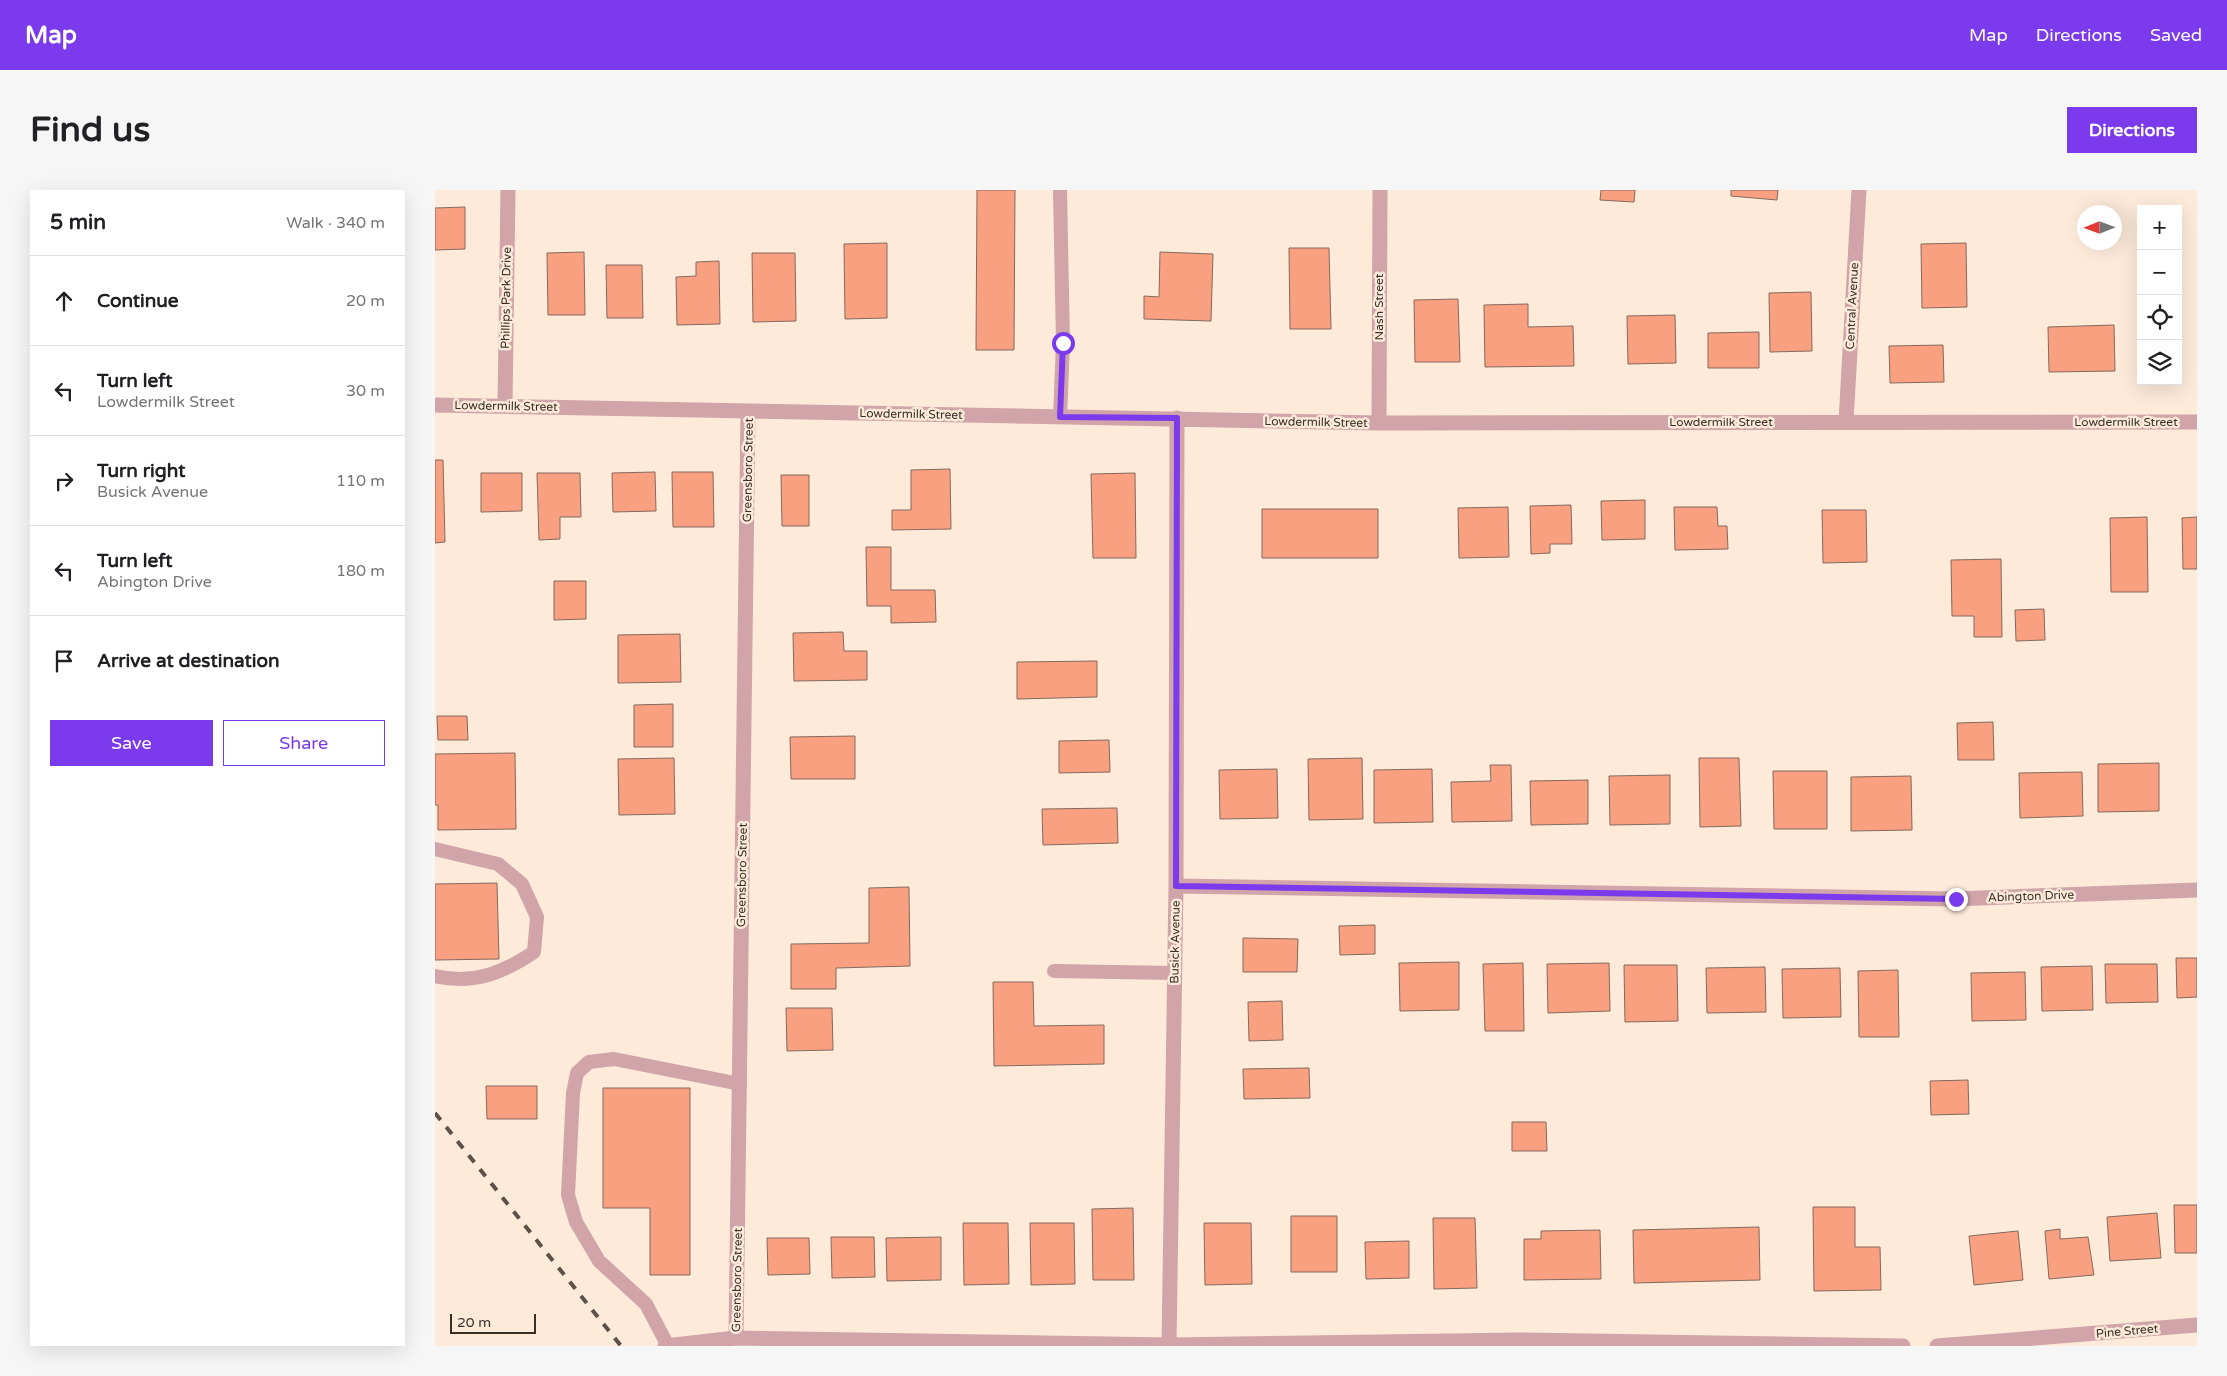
<!DOCTYPE html>
<html lang="en">
<head>
<meta charset="utf-8">
<style>
  :root { --surface:#fff; --page:#f6f6f6; --text:#202124; --muted:#757577; --line:#e0e0e0; --accent:#7c3aed }
  body { margin:0; font-family:"Varela Round",sans-serif; background:var(--page); color:var(--text) }
  .controls { position:absolute; right:15px; top:15px; display:grid; overflow:hidden; border-radius:0px; box-shadow:0 5px 20px #0002 }
  .controls button { width:45px; height:45px; display:grid; place-items:center; padding:0; border:0; border-bottom:1px solid var(--line); background:var(--surface); color:var(--text); font:25px sans-serif }
  .compass { position:absolute; left:1642px; top:15px; width:45px; height:45px; border-radius:50%; background:var(--surface); box-shadow:0 5px 20px #0002; rotate:269deg }
  .scale { position:absolute; left:15px; bottom:12px; width:86px; box-sizing:border-box; padding-left:5px; border:2px solid #382f27; border-top:0; font-size:14px; line-height:18px; white-space:nowrap; color:#382f27; -webkit-text-stroke:4px #fdead9; paint-order:stroke }
  .stop { position:absolute; width:15px; height:15px; margin:-11px; border:4px solid #7c3aed; border-radius:50%; background:#fff }
  .stop.end { background:#7c3aed; border-color:#fff; box-shadow:0 1px 5px #0008 }
  .list { margin:0; padding:0; list-style:none }
  h2 { display:flex; justify-content:space-between; align-items:center; height:65px; margin:0; padding:0 20px; font-size:21px }
  h2 small { font-size:16px; font-weight:400; color:var(--muted) }
  .list li { display:grid; grid-template-columns:32px 1fr auto; gap:15px; align-items:center; box-sizing:border-box; height:90px; padding:0 20px; border-top:1px solid var(--line) }
  .list b { display:block; font-size:19px; white-space:nowrap }
  .list p { margin:0; font-size:16px; white-space:nowrap; color:var(--muted) }
  .list em { font-size:16px; font-style:normal; color:var(--muted) }
  .actions { display:flex; gap:10px; padding:15px 20px }
  .actions a { flex:1; padding:11px 0; border:1px solid var(--accent); border-radius:0px; text-align:center; font-size:18px; color:var(--accent) }
  .actions .main { background:var(--accent); color:#fff }
  .icon { flex:none; width:28px; height:28px; fill:none; stroke:currentColor; stroke-width:2; stroke-linecap:round; stroke-linejoin:round }
  .map { position:relative; flex:none; width:1762px; height:1156px; overflow:hidden; border-radius:0px }
  header { display:flex; align-items:center; gap:30px; box-sizing:border-box; height:70px; padding:0 25px; background:var(--accent); color:#fff }
  header strong { font-size:24px }
  nav { display:flex; gap:28px; margin-inline-start:auto; font-size:18px }
  .intro { display:flex; align-items:center; justify-content:space-between; box-sizing:border-box; height:120px; padding:0 30px }
  h1 { margin:0; font-size:35px }
  .button { padding:12px 22px; border-radius:0px; background:var(--accent); color:#fff; font-size:18px; font-weight:700 }
  main { display:flex; gap:30px; padding:0 30px }
  aside { flex:1; background:var(--surface); border-radius:0px; box-shadow:0 5px 20px #0002 }
  .map>svg:first-child { display:block }
  .building { fill:#f9a080; stroke:#85695f }
  .lines { fill:none; stroke-linecap:round; stroke-linejoin:round }
  .service { stroke:#d0a4a9; stroke-width:14 }
  .minor { stroke:#d0a4a9; stroke-width:15 }
  .rail { stroke:#5c5148; stroke-width:4; stroke-dasharray:9 9; stroke-linecap:butt }
  .route { stroke:#7c3aed; stroke-width:6 }
  .labels { text-anchor:middle; stroke-width:5; stroke-linejoin:round; paint-order:stroke }
  .street-label { font-size:12px; fill:#382f27; stroke:#fdead9 }
</style>
</head>
<body>
<header>
<strong>Map</strong>
<nav><a>Map</a><a>Directions</a><a>Saved</a></nav>
</header>
<div class="intro"><h1>Find us</h1><a class="button">Directions</a></div>
<main>
<aside>
<h2>5 min<small>Walk · 340 m</small></h2>
<ul class="list">
<li><svg class="icon" aria-label="ahead" viewBox="0 0 24 24"><path d="M12 20V5M6 11l6-6 6 6"/></svg><div><b>Continue</b></div><em>20 m</em></li>
<li><svg class="icon" aria-label="left" viewBox="0 0 24 24"><path d="M17 20v-9H6M10 6l-5 5 5 5"/></svg><div><b>Turn left</b><p>Lowdermilk Street</p></div><em>30 m</em></li>
<li><svg class="icon" aria-label="right" viewBox="0 0 24 24"><path d="M7 20v-9h11M14 6l5 5-5 5"/></svg><div><b>Turn right</b><p>Busick Avenue</p></div><em>110 m</em></li>
<li><svg class="icon" aria-label="left" viewBox="0 0 24 24"><path d="M17 20v-9H6M10 6l-5 5 5 5"/></svg><div><b>Turn left</b><p>Abington Drive</p></div><em>180 m</em></li>
<li><svg class="icon" aria-label="arrive" viewBox="0 0 24 24"><path d="M6 21V4h12l-3 4 3 4H6"/></svg><div><b>Arrive at destination</b></div></li>
</ul>
<div class="actions"><a class="main">Save</a><a>Share</a></div>
</aside>
<div class="map">
<svg width="1762" height="1156" viewBox="0 0 1762 1156">
  <rect width="100%" height="100%" fill="#fdead9"/>
  <path class="building" d="M542 0H580L579 160H541Z
    M1166 0H1200L1199 12 1165 10Z
    M1296 0H1343L1342 10 1296 6Z
    M30 17V59L0 60V18Z
    M452 53V128L410 129 409 54Z
    M1531 53 1532 117 1487 118 1486 54Z
    M854 58H894L896 139H855Z
    M149 62 150 125H113L112 63Z
    M725 62 778 64 776 131 709 129V106L724 107Z
    M317 63H360L361 131 318 132Z
    M284 71 285 134 242 135 241 87 261 86V72Z
    M171 75H207L208 128H172Z
    M1376 102 1377 161 1335 162 1334 103Z
    M1023 109 1025 172H980L979 110Z
    M1093 114V137L1138 136 1139 176 1050 177 1049 115Z
    M1240 125 1241 173 1193 174 1192 126Z
    M1679 135 1680 181 1614 182 1613 137Z
    M1324 142V178H1273V143Z
    M1508 155 1509 192 1455 193 1454 156Z
    M0 270H8L10 352 0 353Z
    M515 279 516 339 457 340V320H476V280Z
    M220 282 221 321 178 322 177 283Z
    M237 282H278L279 337H238Z
    M46 283H87V321L46 322Z
    M102 283H145L146 327H125V349L104 350Z
    M700 283 701 368H658L656 284Z
    M346 285H374V336H347Z
    M1210 310V349L1167 350 1166 311Z
    M1136 315 1137 354H1115V363L1096 364 1095 316Z
    M1073 317 1074 367 1024 368 1023 318Z
    M1239 317H1282L1283 336H1292L1293 359 1240 360Z
    M827 319H943V368H827Z
    M1387 320H1431L1432 372 1388 373Z
    M1712 327 1713 402H1676L1675 328Z
    M1762 327V379H1748L1747 328Z
    M431 357H456V400H500L501 432 456 433V416H432Z
    M1566 369 1567 447H1539V426H1517L1516 370Z
    M119 391H151V429L119 430Z
    M1609 419 1610 450 1581 451 1580 420Z
    M408 442 409 461H432V490L359 491 358 443Z
    M245 444 246 492 183 493V445Z
    M662 471V507L582 509V472Z
    M238 514V557H199V515Z
    M2 526H32L33 550H3Z
    M1558 532 1559 570H1523L1522 533Z
    M420 546V589H356L355 547Z
    M674 550 675 582 624 583V551Z
    M80 563 81 639 3 640V615H0V564Z
    M239 568 240 624 184 625 183 569Z
    M927 568 928 629 874 630 873 569Z
    M1264 568H1304L1306 636 1265 637Z
    M1724 573V621L1663 622V574Z
    M1055 575H1076L1077 631 1017 632 1016 592 1056 591Z
    M842 579 843 628 785 629 784 580Z
    M997 579 998 632 939 633V580Z
    M1338 581H1392V639H1339Z
    M1647 582 1648 626 1585 628 1584 583Z
    M1235 585V634L1175 635 1174 586Z
    M1476 586 1477 640 1416 641V587Z
    M1153 590V634L1096 635 1095 591Z
    M682 618 683 653 608 655 607 619Z
    M62 693 64 769 0 770V694Z
    M474 697 475 776 401 778V799H356V754L434 753V698Z
    M940 735V764L905 765 904 736Z
    M808 748 863 749 862 782H808Z
    M1741 768H1762V807L1742 808Z
    M1024 772V820L965 821 964 773Z
    M1088 773 1089 841H1050L1048 774Z
    M1174 773 1175 821 1113 823 1112 774Z
    M1670 774H1722L1723 812 1671 813Z
    M1189 775H1242L1243 831 1190 832Z
    M1657 776 1658 820 1607 821 1606 777Z
    M1330 777 1331 822 1272 823 1271 778Z
    M1405 778 1406 827 1348 828 1347 779Z
    M1463 780 1464 847H1424L1423 781Z
    M1590 782 1591 830 1537 831 1536 783Z
    M558 792H598L599 836 669 835V874L559 876Z
    M847 811 848 850 814 851 813 812Z
    M351 818H397L398 860 352 861Z
    M874 878 875 908 809 909 808 879Z
    M1533 890 1534 924 1496 925 1495 891Z
    M51 896H102V929H52Z
    M168 898H255V1085H215V1018H168Z
    M1077 932H1111L1112 961H1077Z
    M1739 1015H1762V1063H1740Z
    M1378 1017H1420V1057H1445L1446 1100 1379 1101Z
    M698 1018 699 1090H658L657 1019Z
    M1722 1023 1726 1068 1675 1071 1672 1027Z
    M856 1026H902V1082H856Z
    M998 1028H1040L1042 1098 999 1099Z
    M528 1033H573L574 1094 529 1095Z
    M595 1033H639L640 1094 596 1095Z
    M769 1033H816L817 1094 770 1095Z
    M1324 1037 1325 1090 1199 1093 1198 1040Z
    M1625 1039V1049L1653 1047 1659 1085 1614 1089 1610 1041Z
    M1165 1040 1166 1089 1089 1090V1049H1106V1041Z
    M1583 1041 1588 1090 1539 1095 1534 1046Z
    M396 1047H439L440 1087 397 1088Z
    M506 1047V1090L452 1091 451 1048Z
    M332 1048H374L375 1084 333 1085Z
    M974 1051V1088L931 1089 930 1052Z"/>
  <g class="lines">
    <path class="service" d="M625 0 628 153 625 227
      M0 659 63 674 87 694 102 727 99 762C68 783 38 795 0 786
      M619 781 739 783
      M233 1156 211 1114 164 1071 141 1032 133 1005 138 903 142 883 154 872 179 869 305 894"/>
    <path class="minor" d="M0 215 944 233 1762 232
      M70 215 73 0
      M1411 232 1424 0
      M944 233 945 0
      M741 696 1518 709 1762 700
      M301 1148 313 221
      M734 1155 741 696 742 228
      M230 1156 301 1148 734 1155 1085 1150 1468 1156
      M1502 1156 1762 1135"/>
    <path class="rail" d="M0 923 186 1156"/>
  </g>
  <g class="lines">
    <path class="route" d="M628 153 625 227 742 228 741 696 1521 709"/>
  </g>
  <g class="labels">
    <g class="street-label">
      <text transform="translate(71 108) rotate(-89)" y="4">Phillips Park Drive</text>
      <text transform="translate(1417 116) rotate(-87)" y="4">Central Avenue</text>
      <text transform="translate(944 117) rotate(-90)" y="4">Nash Street</text>
      <text transform="translate(71 216) rotate(1)" y="4">Lowdermilk Street</text>
      <text transform="translate(476 224) rotate(1)" y="4">Lowdermilk Street</text>
      <text transform="translate(881 232) rotate(1)" y="4">Lowdermilk Street</text>
      <text x="1286" y="236">Lowdermilk Street</text>
      <text x="1691" y="236">Lowdermilk Street</text>
      <text transform="translate(313 280) rotate(-89)" y="4">Greensboro Street</text>
      <text transform="translate(307 685) rotate(-89)" y="4">Greensboro Street</text>
      <text transform="translate(1596 706) rotate(-2)" y="4">Abington Drive</text>
      <text transform="translate(740 752) rotate(-89)" y="4">Busick Avenue</text>
      <text transform="translate(302 1090) rotate(-89)" y="4">Greensboro Street</text>
      <text transform="translate(1692 1141) rotate(-5)" y="4">Pine Street</text>
    </g>
  </g>
</svg>
<div class="controls">
<button>+</button>
<button>−</button>
<button><svg class="icon" aria-label="locate" viewBox="0 0 24 24"><circle cx="12" cy="12" r="6"/><path d="M12 2v4M12 18v4M2 12h4M18 12h4"/></svg></button>
<button><svg class="icon" aria-label="layers" viewBox="0 0 24 24"><path d="M12 4l9 5-9 5-9-5zM3 14l9 5 9-5"/></svg></button>
</div>
<svg class="compass" viewBox="-18 -18 36 36"><path d="M0-13l5 13h-10z" fill="#e53935"/><path d="M0 13l5-13h-10z" fill="#757577"/></svg>
<div class="scale">20 m</div>
<div class="stop" style="left:628px;top:153px"></div>
<div class="stop end" style="left:1521px;top:709px"></div>
</div>
</main>
</body>
</html>
